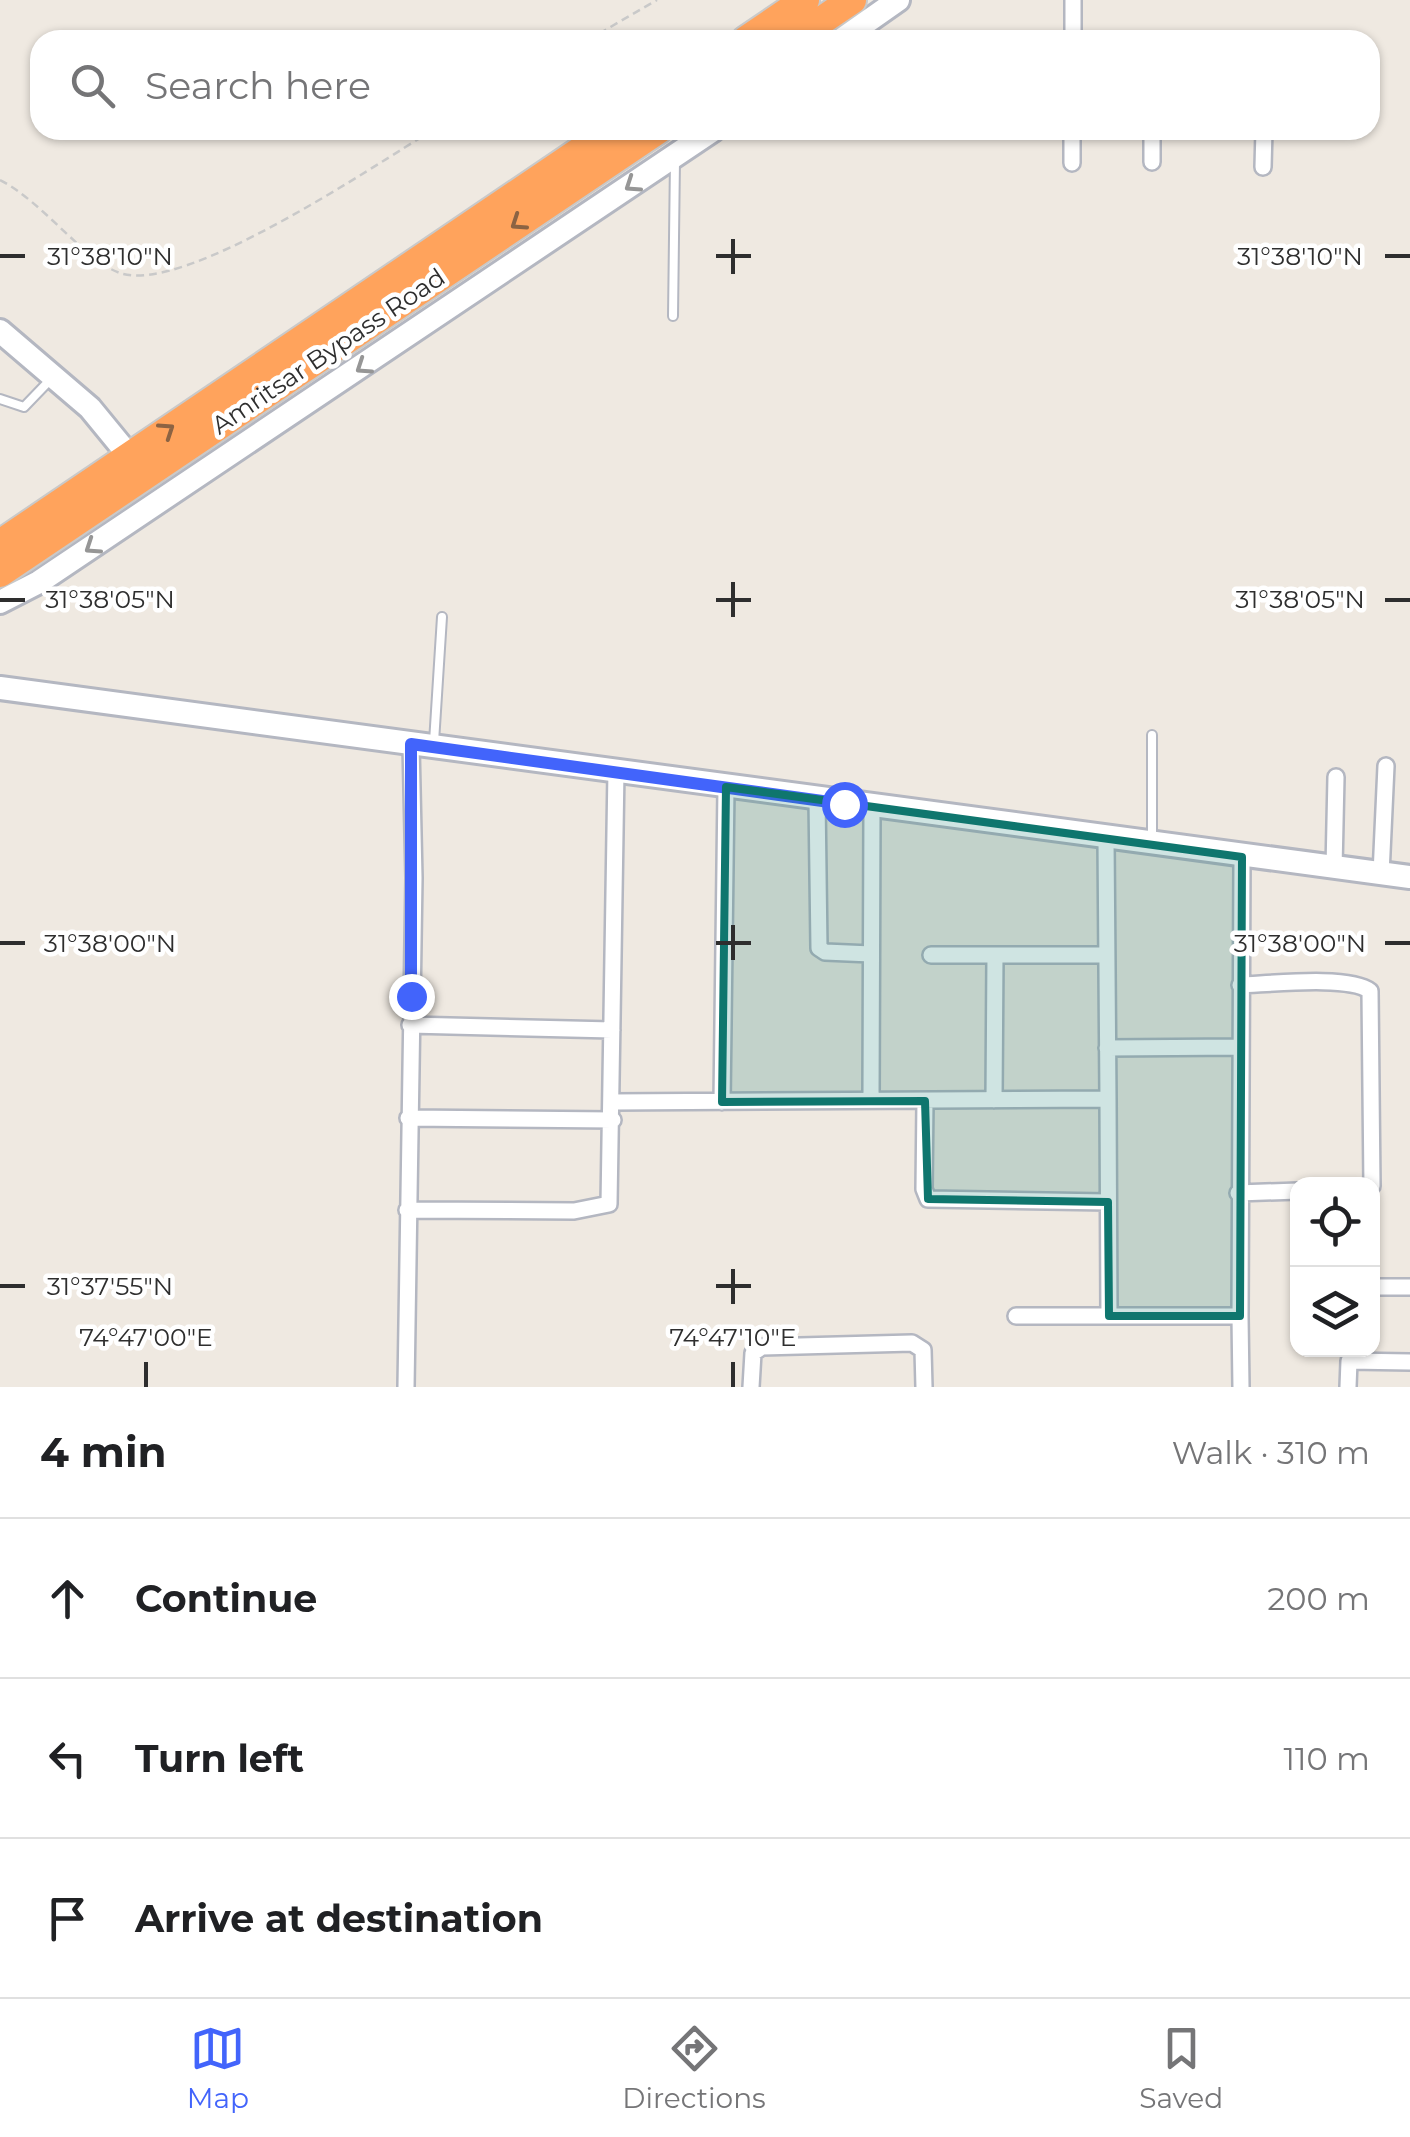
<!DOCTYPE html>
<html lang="en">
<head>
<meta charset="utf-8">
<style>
  :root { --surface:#fff; --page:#f2f2f2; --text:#202124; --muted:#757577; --line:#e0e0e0; --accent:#4264fb }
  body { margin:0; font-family:Montserrat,sans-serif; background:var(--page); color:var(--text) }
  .controls { position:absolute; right:30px; bottom:30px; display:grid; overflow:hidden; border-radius:20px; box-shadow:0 2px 8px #0004 }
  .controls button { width:90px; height:90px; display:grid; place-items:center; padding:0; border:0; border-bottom:2px solid var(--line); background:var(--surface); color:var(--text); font:50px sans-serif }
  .stop { position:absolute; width:30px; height:30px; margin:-22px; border:8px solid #4264fb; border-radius:50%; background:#fff }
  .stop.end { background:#4264fb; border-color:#fff; box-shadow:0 2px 10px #0008 }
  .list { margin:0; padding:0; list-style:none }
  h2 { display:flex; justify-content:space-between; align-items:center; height:130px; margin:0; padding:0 40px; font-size:42px }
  h2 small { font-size:32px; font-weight:400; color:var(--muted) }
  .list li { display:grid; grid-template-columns:65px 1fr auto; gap:30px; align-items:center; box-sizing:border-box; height:160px; padding:0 40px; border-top:2px solid var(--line) }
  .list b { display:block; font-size:38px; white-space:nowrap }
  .list em { font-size:32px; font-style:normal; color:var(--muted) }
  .icon { flex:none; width:55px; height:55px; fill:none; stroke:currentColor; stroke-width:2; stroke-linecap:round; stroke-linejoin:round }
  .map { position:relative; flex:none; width:1410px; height:1387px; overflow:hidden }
  .search { position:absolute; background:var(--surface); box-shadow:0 2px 8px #0004; left:30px; right:30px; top:30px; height:110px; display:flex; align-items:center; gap:25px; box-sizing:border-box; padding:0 35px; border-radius:30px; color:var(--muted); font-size:38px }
  .sheet { height:610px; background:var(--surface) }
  nav { display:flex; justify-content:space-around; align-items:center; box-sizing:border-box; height:140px; border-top:2px solid var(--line); background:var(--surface); font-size:28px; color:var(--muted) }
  nav a { display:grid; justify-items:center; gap:5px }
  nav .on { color:var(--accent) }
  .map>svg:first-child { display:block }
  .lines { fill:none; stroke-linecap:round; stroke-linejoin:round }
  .lane-casing { stroke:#b4b7c1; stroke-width:12 }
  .street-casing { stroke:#b4b7c1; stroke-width:20 }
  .secondary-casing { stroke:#b4b7c1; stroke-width:28 }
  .highway-casing { stroke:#c9c9c9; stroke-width:32 }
  .path { stroke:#c9c9c9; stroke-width:2.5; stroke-dasharray:8 5; stroke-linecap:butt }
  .lane { stroke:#fff; stroke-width:8 }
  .street { stroke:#fff; stroke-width:15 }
  .secondary { stroke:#fff; stroke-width:22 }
  .highway { stroke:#ffa35c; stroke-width:28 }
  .oneway { stroke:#969696 }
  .oneway2 { stroke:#8c6343 }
  .route { stroke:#4264fb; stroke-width:12 }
  .marked { fill:#0f766e; fill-opacity:0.2; stroke:#0f766e; stroke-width:8; stroke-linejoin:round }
  .ticks { fill:none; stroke:#2e2e2e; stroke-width:4 }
  .labels { text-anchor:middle; stroke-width:9; stroke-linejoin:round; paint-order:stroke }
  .street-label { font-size:25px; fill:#2e2e2e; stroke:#fff }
  .ticks-label { font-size:25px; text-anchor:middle; fill:#2e2e2e; stroke:#fff; stroke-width:9; stroke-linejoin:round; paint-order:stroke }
</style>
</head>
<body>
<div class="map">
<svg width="1410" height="1387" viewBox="0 0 1410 1387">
  <rect width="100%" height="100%" fill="#efe9e1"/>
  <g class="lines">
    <g class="lane-casing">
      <path id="lane" d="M673 316 675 160
        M0 399 24 407 51 379
        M1152 735V841
        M434 742 442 617"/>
    </g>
    <g class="street-casing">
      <path id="street" d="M1073 0V40
        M1152 162V130
        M1072 163V130
        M1263 167 1264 130
        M817 799 819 948 825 952 871 954
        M1106 839 1108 1099
        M1334 868 1336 777
        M1381 874 1386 766
        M931 955H1106
        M1240 985C1269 984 1350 975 1370 991L1372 1186
        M410 1025 612 1030
        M1107 1048 1241 1047
        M871 1100 872 808
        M994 1100 995 955
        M925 1101 924 1189 928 1199 1108 1202
        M613 1102 1108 1099 1109 1316
        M722 1102 726 787
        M408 1118 613 1120
        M1238 1193 1298 1191
        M407 1210 574 1211 609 1204 616 770
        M1372 1287H1410
        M1016 1316H1240L1241 1387
        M1240 1316 1242 857
        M406 1387 414 878 411 744
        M751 1387 753 1353 762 1347 912 1343 923 1350 924 1387
        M1348 1387 1349 1361 1410 1362"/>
    </g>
    <g class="secondary-casing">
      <path id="secondary" d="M841 40 898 0
        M0 331 90 408 140 469
        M0 602 39 582 713 130
        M0 688 1410 877"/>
    </g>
    <g class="highway-casing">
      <path id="highway" d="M746 40 805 0
        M793 40 852 0
        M0 544 611 130
        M0 573 658 130"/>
    </g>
    <path class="path" d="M588 40 657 0
      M0 180C42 201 86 262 120 273 184 295 373 166 433 130"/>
    <use href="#lane" class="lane"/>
    <use href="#street" class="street"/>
    <use href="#secondary" class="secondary"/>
    <use href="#highway" class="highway"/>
  </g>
  <defs><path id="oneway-chevron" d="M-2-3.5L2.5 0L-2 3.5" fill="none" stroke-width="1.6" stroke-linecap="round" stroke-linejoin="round" transform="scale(2.5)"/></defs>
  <g class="oneway">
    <use href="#oneway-chevron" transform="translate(632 185) rotate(146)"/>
    <use href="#oneway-chevron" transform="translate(363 367) rotate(146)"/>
    <use href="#oneway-chevron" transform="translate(92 547) rotate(146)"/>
  </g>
  <g class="oneway2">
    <use href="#oneway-chevron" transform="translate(518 223) rotate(146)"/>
    <use href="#oneway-chevron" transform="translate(167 430) rotate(-34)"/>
  </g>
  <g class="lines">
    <path class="route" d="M411 996V744L844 804"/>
  </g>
  <path class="marked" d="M726 787 1242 857 1240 1316H1109L1108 1202 928 1199 925 1101 722 1102Z"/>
  <path class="ticks" d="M733 239V274M0 256H25M716 256H751M1385 256H1410M733 582V617M0 600H25M716 600H751M1385 600H1410M733 925V960M0 943H25M716 943H751M1385 943H1410M733 1269V1304M0 1286H25M716 1286H751M146 1362V1387M733 1362V1387"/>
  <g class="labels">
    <g class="street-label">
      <text transform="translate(328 351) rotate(-34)" y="9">Amritsar Bypass Road</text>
    </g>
  </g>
  <g class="ticks-label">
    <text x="110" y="265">31°38'10"N</text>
    <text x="1300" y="265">31°38'10"N</text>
    <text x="110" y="608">31°38'05"N</text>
    <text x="1300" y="608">31°38'05"N</text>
    <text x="110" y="952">31°38'00"N</text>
    <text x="1300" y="952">31°38'00"N</text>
    <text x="110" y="1295">31°37'55"N</text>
    <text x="146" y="1346">74°47'00"E</text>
    <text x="733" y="1346">74°47'10"E</text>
  </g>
</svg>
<div class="controls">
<button><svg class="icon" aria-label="locate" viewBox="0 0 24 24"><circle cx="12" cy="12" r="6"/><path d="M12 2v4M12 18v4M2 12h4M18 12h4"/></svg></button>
<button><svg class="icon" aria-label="layers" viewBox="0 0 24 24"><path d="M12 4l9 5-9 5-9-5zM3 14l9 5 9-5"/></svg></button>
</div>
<div class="stop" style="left:844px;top:804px"></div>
<div class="stop end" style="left:411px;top:996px"></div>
<div class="search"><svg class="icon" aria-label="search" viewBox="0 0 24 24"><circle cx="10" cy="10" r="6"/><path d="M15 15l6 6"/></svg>Search here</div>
</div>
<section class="sheet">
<h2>4 min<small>Walk · 310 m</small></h2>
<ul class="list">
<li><svg class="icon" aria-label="ahead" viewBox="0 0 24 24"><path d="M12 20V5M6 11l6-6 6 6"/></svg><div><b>Continue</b></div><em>200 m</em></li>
<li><svg class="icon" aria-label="left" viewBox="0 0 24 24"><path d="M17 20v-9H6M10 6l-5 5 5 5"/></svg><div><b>Turn left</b></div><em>110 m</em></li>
<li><svg class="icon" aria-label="arrive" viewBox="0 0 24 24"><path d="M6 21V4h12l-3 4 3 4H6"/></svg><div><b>Arrive at destination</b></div></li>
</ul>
</section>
<nav>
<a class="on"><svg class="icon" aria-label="map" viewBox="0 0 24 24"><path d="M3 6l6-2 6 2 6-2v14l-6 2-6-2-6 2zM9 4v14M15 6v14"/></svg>Map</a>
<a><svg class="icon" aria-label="directions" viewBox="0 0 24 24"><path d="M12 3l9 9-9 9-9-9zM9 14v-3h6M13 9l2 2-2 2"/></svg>Directions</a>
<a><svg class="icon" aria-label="saved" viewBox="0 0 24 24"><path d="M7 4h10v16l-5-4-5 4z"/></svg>Saved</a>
</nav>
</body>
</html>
